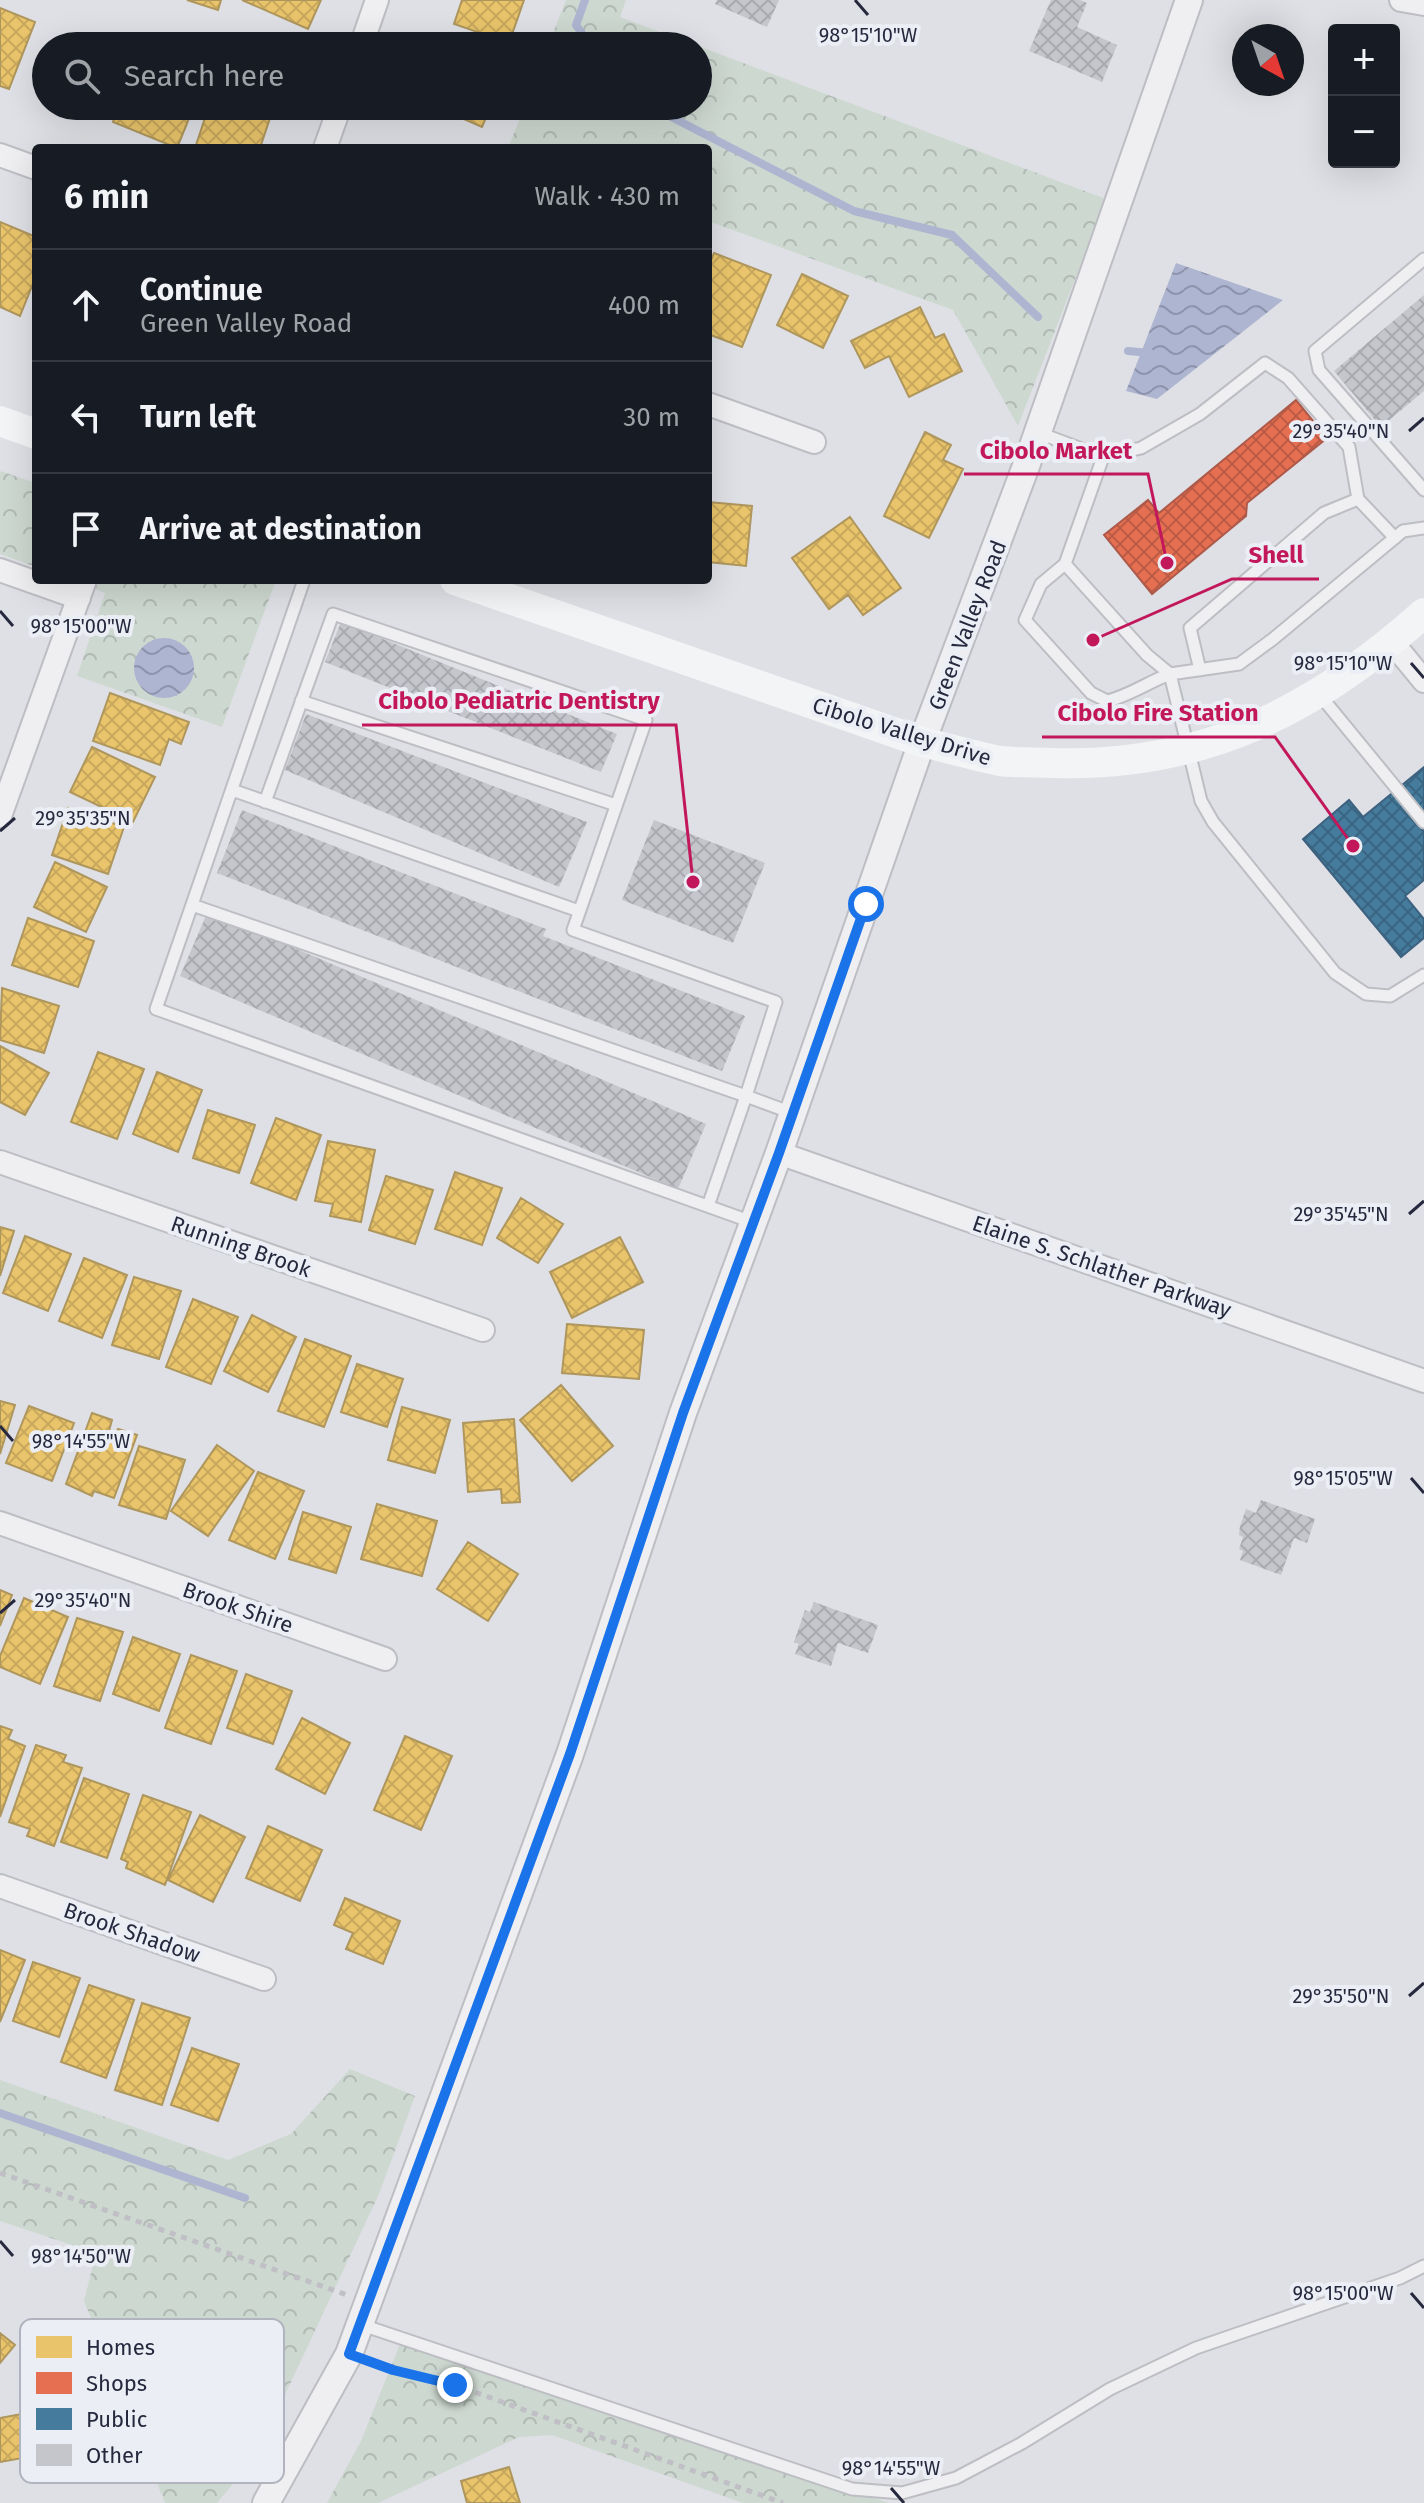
<!DOCTYPE html>
<html lang="en">
<head>
<meta charset="utf-8">
<style>
  :root { --surface:#171b24; --page:#242831; --text:#f1f3f6; --muted:#9ea1a6; --line:#363941 }
  body { margin:0; font-family:"Fira Sans",sans-serif; background:var(--page); color:var(--text) }
  .controls { position:absolute; right:24px; top:24px; display:grid; overflow:hidden; border-radius:8px; box-shadow:0 8px 32px #0002 }
  .controls button { width:72px; height:72px; display:grid; place-items:center; padding:0; border:0; border-bottom:2px solid var(--line); background:var(--surface); color:var(--text); font:40px sans-serif }
  .compass { position:absolute; left:1232px; top:24px; width:72px; height:72px; border-radius:50%; background:var(--surface); box-shadow:0 8px 32px #0002; rotate:140deg }
  .stop { position:absolute; width:24px; height:24px; margin:-18px; border:6px solid #1a73e8; border-radius:50%; background:#fff }
  .stop.end { background:#1a73e8; border-color:#fff; box-shadow:0 2px 8px #0008 }
  .list { margin:0; padding:0; list-style:none }
  h2 { display:flex; justify-content:space-between; align-items:center; height:104px; margin:0; padding:0 32px; font-size:34px }
  h2 small { font-size:26px; font-weight:400; color:var(--muted) }
  .list li { display:grid; grid-template-columns:52px 1fr auto; gap:24px; align-items:center; box-sizing:border-box; height:112px; padding:0 32px; border-top:2px solid var(--line) }
  .list b { display:block; font-size:30px; white-space:nowrap }
  .list p { margin:0; font-size:26px; white-space:nowrap; color:var(--muted) }
  .list em { font-size:26px; font-style:normal; color:var(--muted) }
  .icon { flex:none; width:44px; height:44px; fill:none; stroke:currentColor; stroke-width:2; stroke-linecap:round; stroke-linejoin:round }
  .map { position:relative; flex:none; width:1424px; height:2503px; overflow:hidden }
  .search { position:absolute; background:var(--surface); box-shadow:0 8px 32px #0002; left:32px; top:32px; width:680px; height:88px; display:flex; align-items:center; gap:20px; box-sizing:border-box; padding:0 28px; border-radius:44px; color:var(--muted); font-size:30px }
  .panel { position:absolute; background:var(--surface); box-shadow:0 8px 32px #0002; left:32px; top:144px; width:680px; height:440px; border-radius:8px }
  .map>svg:first-child { display:block }
  .park { fill:url(#park-crowns) }
  .water { fill:url(#water-waves) }
  .homes { fill:url(#homes-cross-hatch); stroke:#ae965d; stroke-width:2 }
  .shops { fill:url(#shops-cross-hatch); stroke:#ad5a4b; stroke-width:2 }
  .public { fill:url(#public-cross-hatch); stroke:#3c6280; stroke-width:2 }
  .lines { fill:none; stroke-linecap:round; stroke-linejoin:round }
  .stream { stroke:#adb5d1; stroke-width:8 }
  .building { fill:url(#building-cross-hatch) }
  .service-casing { stroke:#bdbec3; stroke-width:15 }
  .minor-casing { stroke:#bdbec3; stroke-width:26 }
  .tertiary-casing { stroke:#bdbec3; stroke-width:30 }
  .path { stroke:#bfbfc5; stroke-width:5; stroke-dasharray:6 6; stroke-linecap:butt }
  .service { stroke:#efeff2; stroke-width:11 }
  .minor { stroke:#efeff2; stroke-width:22 }
  .tertiary { stroke:#efeff2; stroke-width:26 }
  .secondary { stroke:#f3f4f6; stroke-width:30 }
  .route { stroke:#1a73e8; stroke-width:10 }
  .ticks { fill:none; stroke:#26293e; stroke-width:3 }
  .labels { text-anchor:middle; stroke-width:8; stroke-linejoin:round; paint-order:stroke }
  .street-label { font-size:22px; fill:#26293e; stroke:#eceef5 }
  .key { fill:#eceef5; stroke:#b1b3be; stroke-width:2 }
  .key-label { font-size:22px; fill:#26293e }
  .ticks-label { font-size:20px; text-anchor:middle; fill:#26293e; stroke:#eceef5; stroke-width:8; stroke-linejoin:round; paint-order:stroke }
  .leader { fill:none; stroke:#c2185b; stroke-width:3 }
  .callout-dot { fill:#c2185b; stroke:#eceef5; stroke-width:3 }
  .callout-label { font-size:24px; text-anchor:middle; font-weight:bold; fill:#c2185b; stroke:#eceef5; stroke-width:8; stroke-linejoin:round; paint-order:stroke }
</style>
</head>
<body>
<div class="map">
<svg width="1424" height="2503" viewBox="0 0 1424 2503">
  <defs>
    <pattern id="park-crowns" width="20" height="18" patternUnits="userSpaceOnUse" patternTransform="scale(2)"><rect width="20" height="18" fill="#cdd8d0"/><path d="M2 6a3 3 0 1 1 6 0M12 15a3 3 0 1 1 6 0" fill="none" stroke="#b0b9b4"/></pattern>
    <pattern id="water-waves" width="16" height="10" patternUnits="userSpaceOnUse" patternTransform="scale(2)"><rect width="16" height="10" fill="#adb5d1"/><path d="M0 5q4-4 8 0t8 0" fill="none" stroke="#8d93ab"/></pattern>
    <pattern id="homes-cross-hatch" width="8" height="8" patternUnits="userSpaceOnUse" patternTransform="scale(2)"><rect width="8" height="8" fill="#e9c46a"/><path d="M0 0l8 8M0 8l8-8" fill="none" stroke="#c8a85d"/></pattern>
    <pattern id="shops-cross-hatch" width="8" height="8" patternUnits="userSpaceOnUse" patternTransform="scale(2)"><rect width="8" height="8" fill="#e76f51"/><path d="M0 0l8 8M0 8l8-8" fill="none" stroke="#bb5b45"/></pattern>
    <pattern id="public-cross-hatch" width="8" height="8" patternUnits="userSpaceOnUse" patternTransform="scale(2)"><rect width="8" height="8" fill="#457b9d"/><path d="M0 0l8 8M0 8l8-8" fill="none" stroke="#396581"/></pattern>
    <pattern id="building-cross-hatch" width="8" height="8" patternUnits="userSpaceOnUse" patternTransform="scale(2)"><rect width="8" height="8" fill="#c5c6cc"/><path d="M0 0l8 8M0 8l8-8" fill="none" stroke="#a9aab0"/></pattern>
  </defs>
  <rect width="100%" height="100%" fill="#dfe0e5"/>
  <path class="park" d="M566 0H626L620 17 697 46H548Z
    M698 46 1106 199 1018 426 953 310 708 221V148H508L525 106H698Z
    M0 471 36 483V567L0 554Z
    M72 580H276L222 727 77 676 105 593Z
    M350 2069 415 2096 379 2194 283 2399 232 2485 217 2503H165L84 2301 96 2253 0 2221V2080L228 2160 291 2134Z
    M402 2339 889 2503H743L552 2435 519 2437 378 2503H327L361 2441Z"/>
  <path class="water" d="M1176 263 1283 300 1157 399 1126 391Z
    M134 668a30 30 0 1 1 60 0a30 30 0 1 1-60 0Z"/>
  <path class="homes" d="M187 0H221L218 10Z
    M242 0H321L308 29Z
    M462 0H524L509 43 454 24Z
    M0 8 35 22 9 89 0 86Z
    M119 106H182L180 112 190 116 177 148 113 122Z
    M209 106H274L260 148H195Z
    M434 106H491L482 127Z
    M0 222 36 237V276L20 316 0 307Z
    M714 253 771 275 742 347 708 334V268Z
    M802 274 848 296 823 348 777 325Z
    M920 307 935 338 944 334 962 371 909 397 889 356 865 368 851 341Z
    M925 432 951 445 943 460 963 469 929 538 884 516Z
    M708 502 752 506 746 566 708 562Z
    M850 517 901 588 863 615 848 595 829 609 792 558Z
    M110 693 189 722 181 744 169 739 160 765 93 741Z
    M92 747 155 777 133 822 70 792Z
    M68 808 124 827 108 874 52 855Z
    M55 862 107 887 86 932 34 907Z
    M28 918 94 941 78 987 12 965Z
    M2 988 59 1006 44 1053 0 1040Z
    M0 1046 49 1073 25 1115 0 1102Z
    M98 1052 144 1069 117 1139 71 1122Z
    M157 1072 202 1090 178 1152 133 1134Z
    M208 1110 255 1125 239 1173 193 1158Z
    M276 1118 321 1135 296 1200 251 1183Z
    M328 1141 375 1150 361 1222 330 1216 333 1204 315 1201Z
    M455 1172 502 1188 482 1245 435 1229Z
    M386 1176 433 1190 415 1244 369 1230Z
    M521 1198 563 1224 538 1263 497 1238Z
    M0 1227 14 1231 0 1276Z
    M25 1236 71 1254 48 1311 3 1293Z
    M620 1237 643 1282 572 1318 550 1272Z
    M84 1258 127 1275 102 1338 59 1321Z
    M134 1277 181 1291 159 1359 112 1345Z
    M193 1299 238 1317 211 1384 166 1367Z
    M252 1315 296 1337 268 1392 224 1371Z
    M567 1324 644 1330 639 1379 562 1373Z
    M305 1339 351 1356 324 1427 278 1411Z
    M357 1364 403 1379 387 1427 341 1412Z
    M561 1385 613 1446 572 1481 520 1420Z
    M0 1401 15 1405 0 1454Z
    M29 1406 74 1423 52 1481 6 1463Z
    M402 1407 450 1420 435 1473 388 1460Z
    M92 1413 112 1420 109 1431 116 1433 118 1429 137 1435 114 1498 94 1491 92 1496 66 1484Z
    M514 1419 520 1502 502 1503 501 1489 468 1492 463 1423Z
    M217 1445 254 1471 208 1536 171 1511Z
    M139 1446 185 1460 166 1519 119 1505Z
    M258 1472 304 1491 275 1559 229 1540Z
    M377 1504 437 1521 422 1576 361 1559Z
    M303 1512 351 1527 336 1573 289 1559Z
    M468 1542 518 1574 488 1621 437 1589Z
    M0 1590 12 1595 0 1626Z
    M24 1598 68 1617 40 1684 0 1667V1656Z
    M77 1618 123 1632 100 1701 54 1686Z
    M133 1637 180 1654 159 1711 113 1694Z
    M191 1655 237 1671 211 1744 165 1728Z
    M246 1674 292 1691 273 1744 227 1728Z
    M302 1718 350 1743 325 1794 276 1769Z
    M0 1726 12 1730 8 1739 25 1746 0 1817Z
    M405 1736 452 1756 421 1830 374 1810Z
    M36 1745 66 1755 63 1762 82 1768 54 1846 27 1836 30 1829 9 1822Z
    M84 1778 129 1794 107 1858 61 1842Z
    M143 1795 191 1812 165 1885 126 1868 128 1862 121 1859Z
    M200 1815 245 1837 213 1902 168 1880Z
    M268 1826 322 1850 300 1901 246 1878Z
    M345 1898 400 1921 383 1964 346 1949 353 1933 334 1925Z
    M0 1950 25 1960 0 2022Z
    M33 1962 80 1978 59 2037 13 2021Z
    M89 1985 134 2000 106 2078 61 2062Z
    M142 2003 190 2018 162 2105 115 2090Z
    M192 2048 239 2064 218 2121 171 2105Z
    M0 2333 15 2345 0 2363Z
    M49 2409 56 2452 0 2462V2418Z
    M509 2467 520 2503H467L461 2481Z"/>
  <path class="shops" d="M1296 400 1327 438 1247 503 1246 516 1152 594 1104 535 1148 500 1159 513Z"/>
  <path class="public" d="M1424 767V880L1405 896 1424 919V938L1401 957 1303 839 1349 800 1363 817Z"/>
  <g class="lines">
    <path class="stream" d="M585 0 576 25 591 46
      M650 106 854 211 952 235 1038 317
      M1128 351 1150 353
      M0 2113 245 2198"/>
  </g>
  <path class="building" d="M717 0H779L767 27 715 4Z
    M1051 0H1080L1087 3 1077 27 1117 45 1102 82 1029 51Z
    M1424 295V391L1381 427 1334 371Z
    M341 622 617 734 601 772 325 662Z
    M306 714 587 822 559 887 285 770Z
    M242 810 546 929 543 936 745 1016 722 1071 217 873Z
    M654 820 765 863 733 943 622 900Z
    M208 911 706 1124 678 1189 180 976Z
    M1261 1500 1315 1519 1307 1543 1294 1538 1281 1575 1240 1560 1243 1551 1239 1549 1243 1537 1239 1535 1240 1526 1246 1509 1256 1513Z
    M814 1602 878 1625 868 1653 838 1643 831 1666 795 1654 799 1644 794 1642 805 1610 810 1612Z"/>
  <g class="lines">
    <g class="service-casing">
      <path id="service" d="M1424 259 1315 351 1319 370 1424 490
        M1039 433 1103 457 1065 564 1041 584 1025 620 1091 693 1107 701C1129 696 1148 682 1170 674L1147 655 1065 564
        M1103 457 1141 448 1200 414 1265 363 1288 378 1349 447 1358 499 1395 538
        M1424 528 1403 531 1273 639 1239 664 1170 674 1201 801 1213 822 1335 973 1366 994 1390 996 1424 975
        M304 580 156 1009 752 1222
        M1200 670 1190 628 1324 513 1358 499
        M1319 694 1424 822
        M301 701 616 805
        M232 790 579 911
        M265 802 333 614 646 720 573 930 776 1002 746 1096 792 1113
        M192 905 746 1096 708 1206
        M359 2324 852 2489 902 2493 956 2478 1022 2443 1110 2389 1196 2348 1400 2278 1424 2266"/>
    </g>
    <g class="minor-casing">
      <path id="minor" d="M1401 0 1424 4
        M361 46 377 0
        M325 148 340 106
        M0 155 36 168
        M708 404 814 442
        M0 570 79 598
        M1392 642 1424 681
        M0 816 85 580
        M779 1153 1424 1381
        M0 1162 483 1330
        M0 1523 385 1659
        M0 1886 264 1979"/>
    </g>
    <g class="tertiary-casing">
      <path id="tertiary" d="M266 2503 349 2354 570 1754 683 1413 779 1153 922 742 1026 466 1189 0"/>
    </g>
    <path class="path" d="M0 2173 347 2295
      M372 2362 393 2370 455 2385 783 2503"/>
    <use href="#service" class="service"/>
    <use href="#minor" class="minor"/>
    <use href="#tertiary" class="tertiary"/>
    <path class="secondary" d="M0 421 36 434
      M455 580 922 742C948 748 974 756 1000 761 1017 763 1037 762 1055 763 1204 767 1314 711 1424 613"/>
  </g>
  <g class="lines">
    <path class="route" d="M455 2385 393 2370 349 2354 570 1754 683 1413 779 1153 866 904"/>
  </g>
  <path class="ticks" d="M855 0 868 15M1409 431 1424 418M0 611 13 626M1411 663 1424 678M0 831 15 818M1409 1214 1424 1201M0 1426 13 1441M1411 1478 1424 1493M0 1613 15 1600M1409 1996 1424 1983M0 2241 13 2256M1411 2293 1424 2308M891 2488 904 2503"/>
  <g class="labels">
    <g class="street-label">
      <text transform="translate(967 625) rotate(-69)" y="8">Green Valley Road</text>
      <text transform="translate(902 731) rotate(17)" y="8">Cibolo Valley Drive</text>
      <text transform="translate(241 1246) rotate(19)" y="8">Running Brook</text>
      <text transform="translate(1102 1266) rotate(19)" y="8">Elaine S. Schlather Parkway</text>
      <text transform="translate(238 1607) rotate(19)" y="8">Brook Shire</text>
      <text transform="translate(132 1932) rotate(19)" y="8">Brook Shadow</text>
    </g>
  </g>
  <rect x="20" y="2319" width="264" height="164" rx="12" class="key"/>
  <rect x="36" y="2336" width="36" height="22" fill="#e9c46a"/>
  <rect x="36" y="2372" width="36" height="22" fill="#e76f51"/>
  <rect x="36" y="2408" width="36" height="22" fill="#457b9d"/>
  <rect x="36" y="2444" width="36" height="22" fill="#c5c6cc"/>
  <g class="key-label">
    <text x="86" y="2355">Homes</text>
    <text x="86" y="2391">Shops</text>
    <text x="86" y="2427">Public</text>
    <text x="86" y="2463">Other</text>
  </g>
  <g class="ticks-label">
    <text x="868" y="42">98°15'10"W</text>
    <text x="1341" y="438">29°35'40"N</text>
    <text x="81" y="633">98°15'00"W</text>
    <text x="1343" y="670">98°15'10"W</text>
    <text x="83" y="825">29°35'35"N</text>
    <text x="1341" y="1221">29°35'45"N</text>
    <text x="81" y="1448">98°14'55"W</text>
    <text x="1343" y="1485">98°15'05"W</text>
    <text x="83" y="1607">29°35'40"N</text>
    <text x="1341" y="2003">29°35'50"N</text>
    <text x="81" y="2263">98°14'50"W</text>
    <text x="1343" y="2300">98°15'00"W</text>
    <text x="891" y="2475">98°14'55"W</text>
  </g>
  <path class="leader" d="M1167 563L1148 474H964M1093 640L1232 579H1319M693 882L676 725H362M1353 846L1275 737H1042"/>
  <g class="callout-dot">
    <circle cx="1167" cy="563" r="8"/>
    <circle cx="1093" cy="640" r="8"/>
    <circle cx="693" cy="882" r="8"/>
    <circle cx="1353" cy="846" r="8"/>
  </g>
  <g class="callout-label">
    <text x="1056" y="459">Cibolo Market</text>
    <text x="1276" y="563">Shell</text>
    <text x="519" y="709">Cibolo Pediatric Dentistry</text>
    <text x="1158" y="721">Cibolo Fire Station</text>
  </g>
</svg>
<div class="controls">
<button>+</button>
<button>−</button>
</div>
<svg class="compass" viewBox="-18 -18 36 36"><path d="M0-13l5 13h-10z" fill="#e53935"/><path d="M0 13l5-13h-10z" fill="#9ea1a6"/></svg>
<div class="stop" style="left:866px;top:904px"></div>
<div class="stop end" style="left:455px;top:2385px"></div>
<div class="search"><svg class="icon" aria-label="search" viewBox="0 0 24 24"><circle cx="10" cy="10" r="6"/><path d="M15 15l6 6"/></svg>Search here</div>
<section class="panel">
<h2>6 min<small>Walk · 430 m</small></h2>
<ul class="list">
<li><svg class="icon" aria-label="ahead" viewBox="0 0 24 24"><path d="M12 20V5M6 11l6-6 6 6"/></svg><div><b>Continue</b><p>Green Valley Road</p></div><em>400 m</em></li>
<li><svg class="icon" aria-label="left" viewBox="0 0 24 24"><path d="M17 20v-9H6M10 6l-5 5 5 5"/></svg><div><b>Turn left</b></div><em>30 m</em></li>
<li><svg class="icon" aria-label="arrive" viewBox="0 0 24 24"><path d="M6 21V4h12l-3 4 3 4H6"/></svg><div><b>Arrive at destination</b></div></li>
</ul>
</section>
</div>
</body>
</html>
